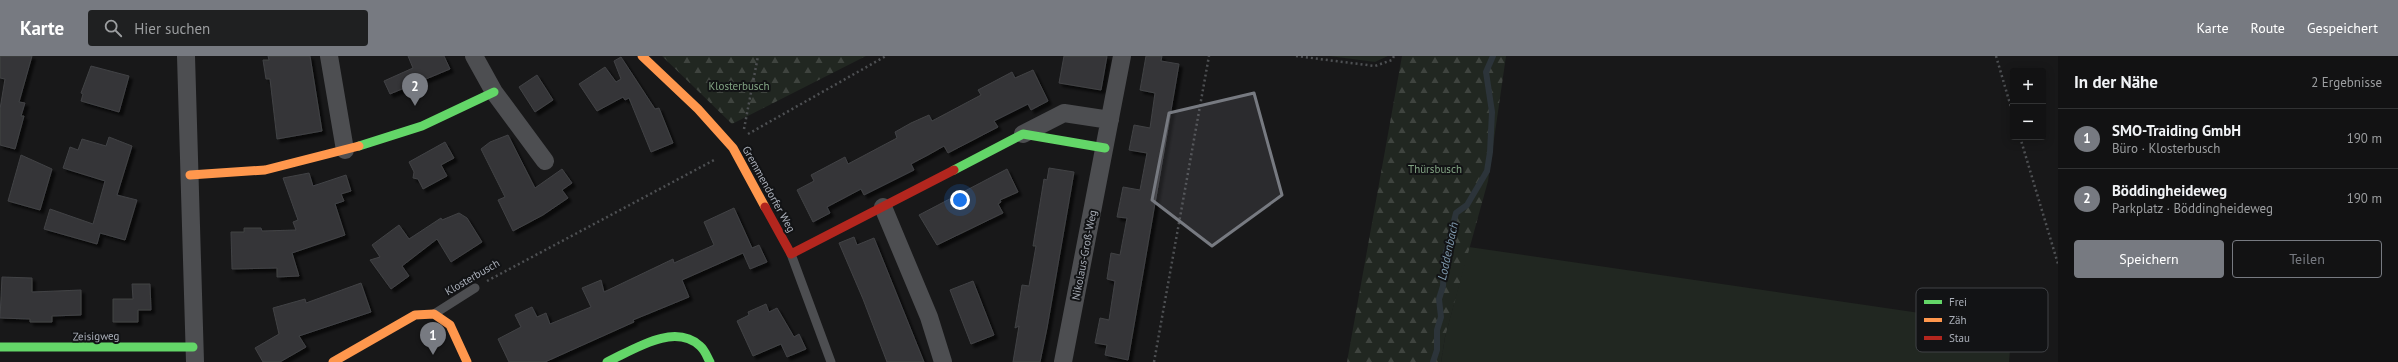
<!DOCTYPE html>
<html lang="de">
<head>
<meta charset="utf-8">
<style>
  :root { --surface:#121213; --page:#1f2021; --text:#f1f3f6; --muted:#9c9ea0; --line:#313233; --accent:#777a81 }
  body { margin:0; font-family:"PT Sans",sans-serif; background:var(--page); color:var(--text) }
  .controls { position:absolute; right:12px; top:12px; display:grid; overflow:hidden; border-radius:4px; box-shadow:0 2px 10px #0003 }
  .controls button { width:36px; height:36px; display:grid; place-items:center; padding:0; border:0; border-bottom:1px solid var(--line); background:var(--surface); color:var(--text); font:20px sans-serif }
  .you { position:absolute; left:960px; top:144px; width:14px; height:14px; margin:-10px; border:3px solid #fff; border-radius:50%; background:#1a73e8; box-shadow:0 0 0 6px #1a73e833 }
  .badge { display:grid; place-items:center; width:26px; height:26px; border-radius:50%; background:var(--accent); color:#fff; font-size:13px; font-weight:700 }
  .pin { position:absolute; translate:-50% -33px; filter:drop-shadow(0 1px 2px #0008) }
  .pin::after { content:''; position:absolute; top:21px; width:14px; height:12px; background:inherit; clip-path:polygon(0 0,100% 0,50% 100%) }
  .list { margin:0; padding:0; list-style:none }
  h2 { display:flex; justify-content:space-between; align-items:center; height:52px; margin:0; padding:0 16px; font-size:17px }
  h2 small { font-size:13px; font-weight:400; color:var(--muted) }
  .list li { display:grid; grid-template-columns:26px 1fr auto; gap:12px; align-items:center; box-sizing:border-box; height:60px; padding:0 16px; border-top:1px solid var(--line) }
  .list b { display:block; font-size:15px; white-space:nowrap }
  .list p { margin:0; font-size:13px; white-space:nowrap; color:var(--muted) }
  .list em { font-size:13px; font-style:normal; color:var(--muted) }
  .actions { display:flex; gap:8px; padding:12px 16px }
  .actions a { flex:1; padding:9px 0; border:1px solid var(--accent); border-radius:4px; text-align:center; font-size:14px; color:var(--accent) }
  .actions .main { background:var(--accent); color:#fff }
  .icon { flex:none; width:22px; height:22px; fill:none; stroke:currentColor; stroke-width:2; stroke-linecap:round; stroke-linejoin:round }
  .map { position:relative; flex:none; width:2058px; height:306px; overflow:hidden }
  header { display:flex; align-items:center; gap:24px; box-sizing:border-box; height:56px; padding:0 20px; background:var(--accent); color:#fff }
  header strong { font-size:19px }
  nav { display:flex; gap:22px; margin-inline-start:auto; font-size:14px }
  .search { width:280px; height:36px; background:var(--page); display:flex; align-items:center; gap:10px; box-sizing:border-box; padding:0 14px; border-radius:4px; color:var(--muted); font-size:15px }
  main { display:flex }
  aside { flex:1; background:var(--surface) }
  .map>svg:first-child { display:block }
  .green { fill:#212721 }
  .forest { fill:url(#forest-firs) }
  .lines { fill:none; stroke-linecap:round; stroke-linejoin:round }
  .stream { stroke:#2c343a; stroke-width:6 }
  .building { fill:#363638; stroke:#414245; filter:url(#shadow) }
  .path { stroke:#4e5053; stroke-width:2.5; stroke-dasharray:2 3; stroke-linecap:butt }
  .lane { stroke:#4d4e51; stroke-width:9 }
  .street { stroke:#4d4e51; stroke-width:18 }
  .fast { stroke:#63d668; stroke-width:9 }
  .slow { stroke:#ff974d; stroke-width:9 }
  .jam { stroke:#b3261e; stroke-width:9 }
  .marked { fill:#777a81; fill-opacity:0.2; stroke:#777a81; stroke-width:3; stroke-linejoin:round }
  .labels { text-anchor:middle; stroke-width:4; stroke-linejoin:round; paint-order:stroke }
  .park-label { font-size:11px; fill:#82a383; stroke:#121315 }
  .street-label { font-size:11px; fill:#aaafb9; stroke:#121315 }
  .water-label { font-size:12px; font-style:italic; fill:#829db3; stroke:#121315 }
  .key { fill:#121315; stroke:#404246; stroke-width:1 }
  .key-label { font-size:11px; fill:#aaafb9 }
</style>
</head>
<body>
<header>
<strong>Karte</strong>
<div class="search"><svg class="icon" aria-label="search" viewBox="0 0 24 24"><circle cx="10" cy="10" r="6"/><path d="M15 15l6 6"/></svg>Hier suchen</div>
<nav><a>Karte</a><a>Route</a><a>Gespeichert</a></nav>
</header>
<main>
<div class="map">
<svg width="2058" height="306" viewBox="0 0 2058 306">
  <defs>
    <pattern id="forest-firs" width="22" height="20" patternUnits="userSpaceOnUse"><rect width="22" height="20" fill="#212721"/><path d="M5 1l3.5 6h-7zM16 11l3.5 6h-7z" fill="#3f443f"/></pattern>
    <filter id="shadow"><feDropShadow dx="3.5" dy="3.5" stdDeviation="1" flood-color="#0009"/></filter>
  </defs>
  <rect width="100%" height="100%" fill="#181819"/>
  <path class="green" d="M1329 0H1388L1375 6Z
    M1469 191 2002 269 2010 294 2009 306H1441L1445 281Z"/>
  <path class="forest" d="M662 0H866L732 68Z
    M1402 0H1506L1488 125 1445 281 1441 306H1347Z"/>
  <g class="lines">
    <path class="stream" d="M1433 306 1437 294V274L1441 261 1439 243 1443 230 1444 204 1456 157 1467 149 1487 115 1490 96 1492 56 1486 16 1493 0"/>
  </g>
  <path class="building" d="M0 0H32L19 46 25 47 21 60H24L15 93 0 89V53L5 23 0 22Z
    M268 0H310L322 75 277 83 270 23H266L263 4H269Z
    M408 0H444L450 13 390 38 384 25 413 12Z
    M1064 0H1107L1101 34 1059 27Z
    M1146 0H1162L1161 5 1179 8 1128 304 1105 299 1107 289 1095 287 1100 262 1109 264 1115 225 1107 223 1111 197 1120 199 1127 162 1117 161 1123 131 1140 134 1147 97 1129 94 1134 69 1150 72 1155 37 1140 34Z
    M621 1 655 53 659 52 673 87 651 96 629 42 625 44 623 41 597 55 579 28 605 11 616 26 621 23 614 5Z
    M91 10 129 20 119 56 81 45 83 38 81 37Z
    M1033 14 1048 45 1031 54 1028 48 994 65 998 71 948 97 944 90 928 99 911 108 914 114 864 139 861 133 827 151 830 157 813 166 797 134 814 125 811 119 845 101 848 108 897 82 895 76 911 67 929 59 932 65 981 39 978 34 1012 16 1015 22Z
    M537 19 553 44 535 56 519 31Z
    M508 79 535 132 562 113 572 127 562 134 568 142 543 159 513 175 498 144 505 141 481 93 490 86Z
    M109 81 132 90 117 139 137 144 125 184 100 177 97 188 44 173 50 153 93 168 105 125 63 112 70 91 78 94 82 83 106 90Z
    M445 86 454 102 441 109 447 120 423 133 418 123 413 122 414 116 409 106Z
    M21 99 52 113 40 154 8 145Z
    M1049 112 1074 116 1047 272 1040 306H1013L1019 270 1015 272 1022 229 1029 230 1036 190H1033L1044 123 1047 124Z
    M1007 113 1018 136 1000 144 1001 146 998 148 1003 157 937 189 919 159Z
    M309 117 313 130 346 119 351 135 341 138 344 145 335 148 345 179 292 197 299 220 277 221V212L232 213 231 176H244V172H261L262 175 296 174 293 166 298 164 283 122Z
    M734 152 752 192 759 189 767 206 750 213 743 197 682 224 689 241 633 264 634 266 545 306H509L498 283 521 271 515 259 532 251 537 261 546 257 550 268 591 251 582 232 601 224 604 236 673 203 674 207 714 189 704 166Z
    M459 157 467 162 482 186 451 206 437 183 402 210 409 220 391 233 370 204 380 201 372 189 399 169 409 183 441 162 442 164Z
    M854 181 857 189 874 182 924 306H887L863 243 839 187Z
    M2 221 32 222V236L81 234V259L52 260V266H30V263L0 262Z
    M973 225 994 279 971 288 950 234Z
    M361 227 371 256 299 280 306 291 280 306H263L255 292 279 278 273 252 305 243 306 247Z
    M132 228H150L151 254H138V266H113V243H133Z
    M766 248 769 256 777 252 794 281 799 278 806 293 787 301 781 288 753 300 737 265 749 259 748 256Z"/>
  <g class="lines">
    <path class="path" d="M1296 0 1375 10 1392 4 1394 0
      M1996 0 2013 58
      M744 73 758 0
      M748 78 886 0
      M2020 81 2058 208
      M487 225 716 103
      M1154 306 1209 0"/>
    <path class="lane" d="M791 198 831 306
      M434 258 475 232"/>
    <path class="street" d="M186 0 195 306
      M329 0 345 94
      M474 0 494 36 545 105
      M1023 78 1064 57 1110 64
      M883 151 929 261 943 306
      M1063 306 1122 0"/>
    <path class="fast" d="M359 90 422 70 494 36
      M954 114 1023 78 1105 92
      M0 291H193
      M607 306C633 294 674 266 700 290 705 294 707 301 710 306"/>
    <path class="slow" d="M642 0 698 53 733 92 765 151
      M190 119 265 114 359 90
      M333 306 415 259 434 258 450 269 467 306"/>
    <path class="jam" d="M765 151 791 198 954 114"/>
  </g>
  <path class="marked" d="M1254 37 1282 139 1212 190 1152 144 1169 57Z"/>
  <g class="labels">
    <g class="park-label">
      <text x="739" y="34">Klosterbusch</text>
      <text x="1435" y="117">Thürsbusch</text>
    </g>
    <g class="street-label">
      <text transform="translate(769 133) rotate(61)" y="4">Gremmendorfer Weg</text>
      <text transform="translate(1084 199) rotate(-79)" y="4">Nikolaus-Groß-Weg</text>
      <text transform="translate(472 221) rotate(-30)" y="4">Klosterbusch</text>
      <text transform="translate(96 280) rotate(-1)" y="4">Zeisigweg</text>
    </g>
    <g class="water-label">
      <text transform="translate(1448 195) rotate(-78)" y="4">Loddenbach</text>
    </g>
  </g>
  <rect x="1916" y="232" width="132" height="64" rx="6" class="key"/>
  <rect x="1924" y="244" width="18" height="4" fill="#63d668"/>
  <rect x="1924" y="262" width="18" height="4" fill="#ff974d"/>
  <rect x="1924" y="280" width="18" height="4" fill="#b3261e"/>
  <g class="key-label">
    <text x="1949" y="250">Frei</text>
    <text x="1949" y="268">Zäh</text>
    <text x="1949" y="286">Stau</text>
  </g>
</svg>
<div class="controls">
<button>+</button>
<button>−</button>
</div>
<div class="you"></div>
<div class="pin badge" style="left:433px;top:299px">1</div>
<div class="pin badge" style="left:415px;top:50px">2</div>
</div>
<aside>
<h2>In der Nähe<small>2 Ergebnisse</small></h2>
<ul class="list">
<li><span class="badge">1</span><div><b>SMO-Traiding GmbH</b><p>Büro · Klosterbusch</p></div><em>190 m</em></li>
<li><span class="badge">2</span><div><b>Böddingheideweg</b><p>Parkplatz · Böddingheideweg</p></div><em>190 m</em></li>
</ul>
<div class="actions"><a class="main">Speichern</a><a>Teilen</a></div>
</aside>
</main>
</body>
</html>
